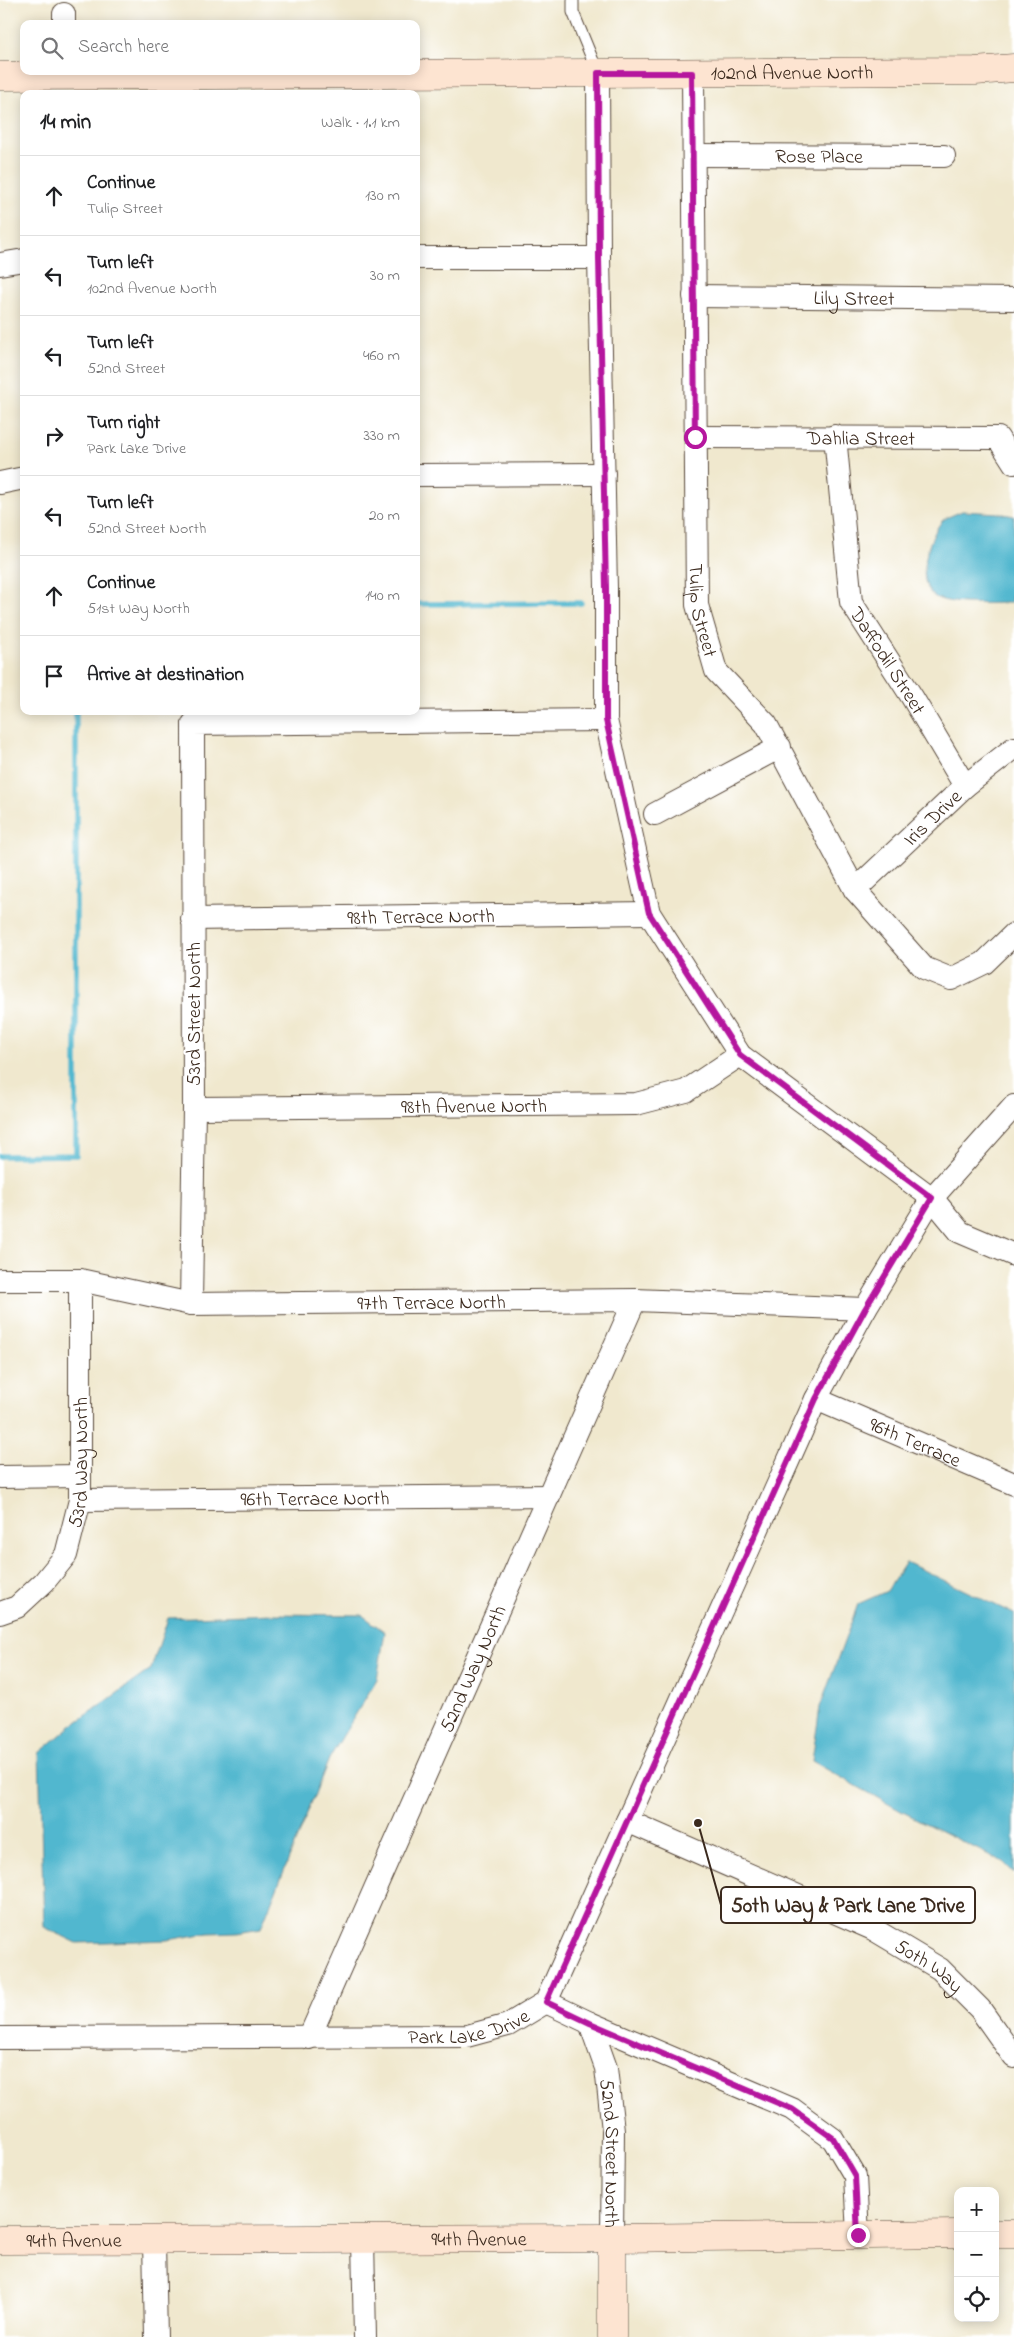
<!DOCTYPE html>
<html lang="en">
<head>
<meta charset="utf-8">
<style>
  :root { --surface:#fff; --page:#f2f2f2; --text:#202124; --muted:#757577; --line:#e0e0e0 }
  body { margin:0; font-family:"Indie Flower",sans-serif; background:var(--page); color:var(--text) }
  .controls { position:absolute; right:15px; bottom:15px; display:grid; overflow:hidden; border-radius:10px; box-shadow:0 2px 12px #0003 }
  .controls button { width:45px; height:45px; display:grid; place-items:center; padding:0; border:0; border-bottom:1px solid var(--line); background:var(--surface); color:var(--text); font:25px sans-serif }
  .stop { position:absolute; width:15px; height:15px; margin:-11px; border:4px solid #b5179e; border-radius:50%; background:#fff }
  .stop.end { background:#b5179e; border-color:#fff; box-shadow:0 1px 5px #0008 }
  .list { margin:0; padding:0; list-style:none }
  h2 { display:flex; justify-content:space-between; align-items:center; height:65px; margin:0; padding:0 20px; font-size:21px }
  h2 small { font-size:16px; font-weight:400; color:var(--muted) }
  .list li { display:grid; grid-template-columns:32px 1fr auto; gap:15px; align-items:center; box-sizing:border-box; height:80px; padding:0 20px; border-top:1px solid var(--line) }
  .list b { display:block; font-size:19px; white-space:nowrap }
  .list p { margin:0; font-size:16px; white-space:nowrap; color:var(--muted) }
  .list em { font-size:16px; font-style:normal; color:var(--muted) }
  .icon { flex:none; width:28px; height:28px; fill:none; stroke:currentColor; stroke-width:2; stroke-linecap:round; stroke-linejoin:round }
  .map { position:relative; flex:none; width:1014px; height:2337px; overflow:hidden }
  .search { position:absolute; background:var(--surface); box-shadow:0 2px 12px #0003; left:20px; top:20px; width:400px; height:55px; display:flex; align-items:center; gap:12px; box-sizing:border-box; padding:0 18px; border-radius:10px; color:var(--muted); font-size:19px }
  .panel { position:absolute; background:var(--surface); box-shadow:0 2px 12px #0003; left:20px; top:90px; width:400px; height:625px; border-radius:10px }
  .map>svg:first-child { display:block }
  .water { fill:#51b7cf; stroke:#467076 }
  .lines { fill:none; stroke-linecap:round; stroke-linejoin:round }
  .stream { stroke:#51b7cf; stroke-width:5.5 }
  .lane-casing { stroke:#564638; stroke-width:13 }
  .street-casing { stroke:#564638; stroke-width:24 }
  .secondary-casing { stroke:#564638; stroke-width:29 }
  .lane { stroke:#fff; stroke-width:11 }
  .street { stroke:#fff; stroke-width:22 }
  .secondary { stroke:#fde4d1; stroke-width:28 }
  .route { stroke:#b5179e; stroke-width:6 }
  .labels { text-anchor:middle; stroke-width:4.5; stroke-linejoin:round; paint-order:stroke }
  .street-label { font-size:20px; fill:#3b2a1e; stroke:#fff }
  .leader { fill:none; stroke:#3b2a1e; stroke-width:2 }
  .callout-dot { fill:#3b2a1e; stroke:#fff; stroke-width:2 }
  .callout { fill:#fff; stroke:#3b2a1e; stroke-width:2 }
  .callout-label { font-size:21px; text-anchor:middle; font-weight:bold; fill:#3b2a1e }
</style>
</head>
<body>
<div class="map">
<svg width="1014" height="2337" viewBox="0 0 1014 2337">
  <rect width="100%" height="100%" fill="#fff"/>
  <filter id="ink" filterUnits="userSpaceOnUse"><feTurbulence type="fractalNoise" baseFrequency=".02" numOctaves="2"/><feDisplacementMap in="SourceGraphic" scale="10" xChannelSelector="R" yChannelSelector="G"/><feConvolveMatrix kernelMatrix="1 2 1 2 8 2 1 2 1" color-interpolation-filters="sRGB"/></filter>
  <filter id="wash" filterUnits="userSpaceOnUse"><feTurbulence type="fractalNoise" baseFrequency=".0096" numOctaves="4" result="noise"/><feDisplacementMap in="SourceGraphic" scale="20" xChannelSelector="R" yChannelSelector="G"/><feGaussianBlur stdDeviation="1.12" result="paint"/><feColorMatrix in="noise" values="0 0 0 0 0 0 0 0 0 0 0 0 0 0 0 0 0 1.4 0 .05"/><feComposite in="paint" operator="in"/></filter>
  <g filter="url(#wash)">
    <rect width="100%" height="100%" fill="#f0e8ce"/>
    <path class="water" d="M962 511 998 513 1014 516V574C1011 583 1014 593 1010 603 993 603 947 606 934 596 914 581 929 537 942 521 946 517 956 514 962 511Z
      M906 1562 1014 1614V1873L1003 1862 901 1811 812 1761 820 1707 858 1604 887 1591Z
      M272 1614 362 1615 385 1632 377 1679 329 1759 261 1928 236 1932 208 1933 168 1940 77 1943 44 1927 39 1753 70 1727 151 1669 168 1618Z"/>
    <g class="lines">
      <path class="stream" d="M416 604 581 603
        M0 1156 76 1155V711"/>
    </g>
  </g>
  <g filter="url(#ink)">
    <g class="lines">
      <g class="lane-casing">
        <path id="lane" d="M573 0V12L598 73"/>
      </g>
      <g class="street-casing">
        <g id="street">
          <path d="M64 14V24"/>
          <path d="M598 73 599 258 606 588V720L649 913 740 1055 932 1198 960 1232 1014 1255"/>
          <path id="s1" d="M693 73 697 605 716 671 766 724 855 890 924 968 951 979 984 963 1014 934"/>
          <path id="s2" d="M694 155 944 156"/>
          <path d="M416 258H599"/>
          <path d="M0 264 24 260"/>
          <path id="s3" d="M694 296 1014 299"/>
          <path id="s4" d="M835 436 851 602 912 697 965 786"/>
          <path id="s5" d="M695 437 998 438 1014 463"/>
          <path d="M416 475 604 474"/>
          <path d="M0 483 24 478"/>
          <path d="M655 814 780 747"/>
          <path id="s6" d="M855 890 965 786 1014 748"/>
          <path id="s7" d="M192 919 649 913"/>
          <path id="s8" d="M194 1108 636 1104 686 1091 740 1055"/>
          <path id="s9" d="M0 1280H80L191 1304 635 1300 865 1309"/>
          <path d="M191 1304 194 1108 193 724 606 720"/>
          <path id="s10" d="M816 1399 1014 1484"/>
          <path d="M0 1477 80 1476"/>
          <path id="s11" d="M80 1500 549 1496"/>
          <path id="s12" d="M0 1613 17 1607 44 1582 66 1555 80 1500V1280"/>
          <path id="s13" d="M627 1821 873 1929 940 1969 980 2009 1014 2057"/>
          <path id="s14" d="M546 2002 590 2023 606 2068 613 2130 612 2238"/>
          <path d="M590 2023 792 2109 833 2139 855 2176 858 2235"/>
          <path id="s15" d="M0 2038 467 2036 508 2025 546 2002 816 1399 865 1309 932 1198 1014 1106"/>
          <path id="s16" d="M309 2038 635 1300"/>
          <path d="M363 2239 365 2337"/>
          <path d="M154 2241 156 2337"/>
        </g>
      </g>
      <g class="secondary-casing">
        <g id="secondary">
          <path id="s17" d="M0 76 975 71 1014 68"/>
          <path d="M995 2234H1014"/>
          <path id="s18" d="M0 2240 612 2238 958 2234"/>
          <path d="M612 2337V2238"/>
        </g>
      </g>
      <use href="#lane" class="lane"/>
      <use href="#street" class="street"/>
      <use href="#secondary" class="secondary"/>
    </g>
  </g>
  <g class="lines" filter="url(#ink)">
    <path class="route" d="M695 437 692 73H598L599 258 606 588V720L649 913 740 1055 932 1198 865 1309 816 1399 546 2002 590 2023 792 2109 833 2138 855 2176 858 2235"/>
  </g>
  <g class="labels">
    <g class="street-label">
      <text dy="7" stroke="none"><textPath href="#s17" startOffset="792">102nd Avenue North</textPath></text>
      <text dy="7" stroke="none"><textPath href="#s2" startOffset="125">Rose Place</textPath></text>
      <text dy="7" stroke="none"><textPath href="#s3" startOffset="160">Lily Street</textPath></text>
      <text dy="7" stroke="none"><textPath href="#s5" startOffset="166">Dahlia Street</textPath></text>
      <text dy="7" stroke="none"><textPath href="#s1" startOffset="538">Tulip Street</textPath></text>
      <text dy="7" stroke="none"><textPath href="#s4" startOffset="236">Daffodil Street</textPath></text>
      <text dy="7" stroke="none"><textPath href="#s6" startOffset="106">Iris Drive</textPath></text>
      <text dy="7" stroke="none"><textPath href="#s7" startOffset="229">98th Terrace North</textPath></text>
      <text transform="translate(193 1014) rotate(-90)" y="7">53rd Street North</text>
      <text dy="7" stroke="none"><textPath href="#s8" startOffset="280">98th Avenue North</textPath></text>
      <text dy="7" stroke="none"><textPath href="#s9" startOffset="434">97th Terrace North</textPath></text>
      <text dy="7" stroke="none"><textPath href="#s10" startOffset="108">96th Terrace</textPath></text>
      <text dy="7" stroke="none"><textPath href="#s12" startOffset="184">53rd Way North</textPath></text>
      <text dy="7" stroke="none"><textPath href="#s11" startOffset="235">96th Terrace North</textPath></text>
      <text dy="7" stroke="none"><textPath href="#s16" startOffset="404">52nd Way North</textPath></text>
      <text dy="7" stroke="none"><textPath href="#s13" startOffset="336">50th Way</textPath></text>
      <text dy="7" stroke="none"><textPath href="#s15" startOffset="470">Park Lake Drive</textPath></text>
      <text dy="7" stroke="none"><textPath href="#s14" startOffset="182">52nd Street North</textPath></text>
      <text dy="7" stroke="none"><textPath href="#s18" startOffset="479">94th Avenue</textPath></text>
      <text dy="7" stroke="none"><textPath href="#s18" startOffset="74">94th Avenue</textPath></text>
    </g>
  </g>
  <path class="leader" d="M698 1823L721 1905"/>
  <circle class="callout-dot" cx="698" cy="1823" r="5"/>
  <rect class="callout" x="721" y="1887" width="254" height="36" rx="5"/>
  <g class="callout-label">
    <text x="848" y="1912">50th Way &amp; Park Lane Drive</text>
  </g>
</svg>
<div class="controls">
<button>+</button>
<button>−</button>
<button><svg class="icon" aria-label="locate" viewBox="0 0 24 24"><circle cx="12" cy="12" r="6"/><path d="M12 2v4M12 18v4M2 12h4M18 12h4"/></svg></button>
</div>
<div class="stop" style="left:695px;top:437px"></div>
<div class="stop end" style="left:858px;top:2235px"></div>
<div class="search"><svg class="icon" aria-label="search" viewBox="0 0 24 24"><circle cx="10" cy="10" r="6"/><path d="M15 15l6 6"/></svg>Search here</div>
<section class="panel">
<h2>14 min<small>Walk · 1.1 km</small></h2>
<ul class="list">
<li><svg class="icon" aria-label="ahead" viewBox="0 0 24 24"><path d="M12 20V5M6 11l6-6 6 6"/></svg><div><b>Continue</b><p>Tulip Street</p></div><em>130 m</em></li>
<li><svg class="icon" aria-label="left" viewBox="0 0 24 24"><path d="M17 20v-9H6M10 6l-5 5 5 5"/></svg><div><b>Turn left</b><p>102nd Avenue North</p></div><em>30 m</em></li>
<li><svg class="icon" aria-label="left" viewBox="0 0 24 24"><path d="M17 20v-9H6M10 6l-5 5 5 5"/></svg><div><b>Turn left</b><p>52nd Street</p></div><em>460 m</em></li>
<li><svg class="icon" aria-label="right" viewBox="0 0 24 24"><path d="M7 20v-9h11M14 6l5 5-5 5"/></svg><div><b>Turn right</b><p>Park Lake Drive</p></div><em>330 m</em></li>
<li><svg class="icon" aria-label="left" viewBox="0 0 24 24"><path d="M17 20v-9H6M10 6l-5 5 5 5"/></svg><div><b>Turn left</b><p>52nd Street North</p></div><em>20 m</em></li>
<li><svg class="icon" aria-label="ahead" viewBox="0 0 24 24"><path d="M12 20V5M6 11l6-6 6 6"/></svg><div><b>Continue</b><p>51st Way North</p></div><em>140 m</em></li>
<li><svg class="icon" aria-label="arrive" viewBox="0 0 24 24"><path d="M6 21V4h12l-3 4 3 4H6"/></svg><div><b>Arrive at destination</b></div></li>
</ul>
</section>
</div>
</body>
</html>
